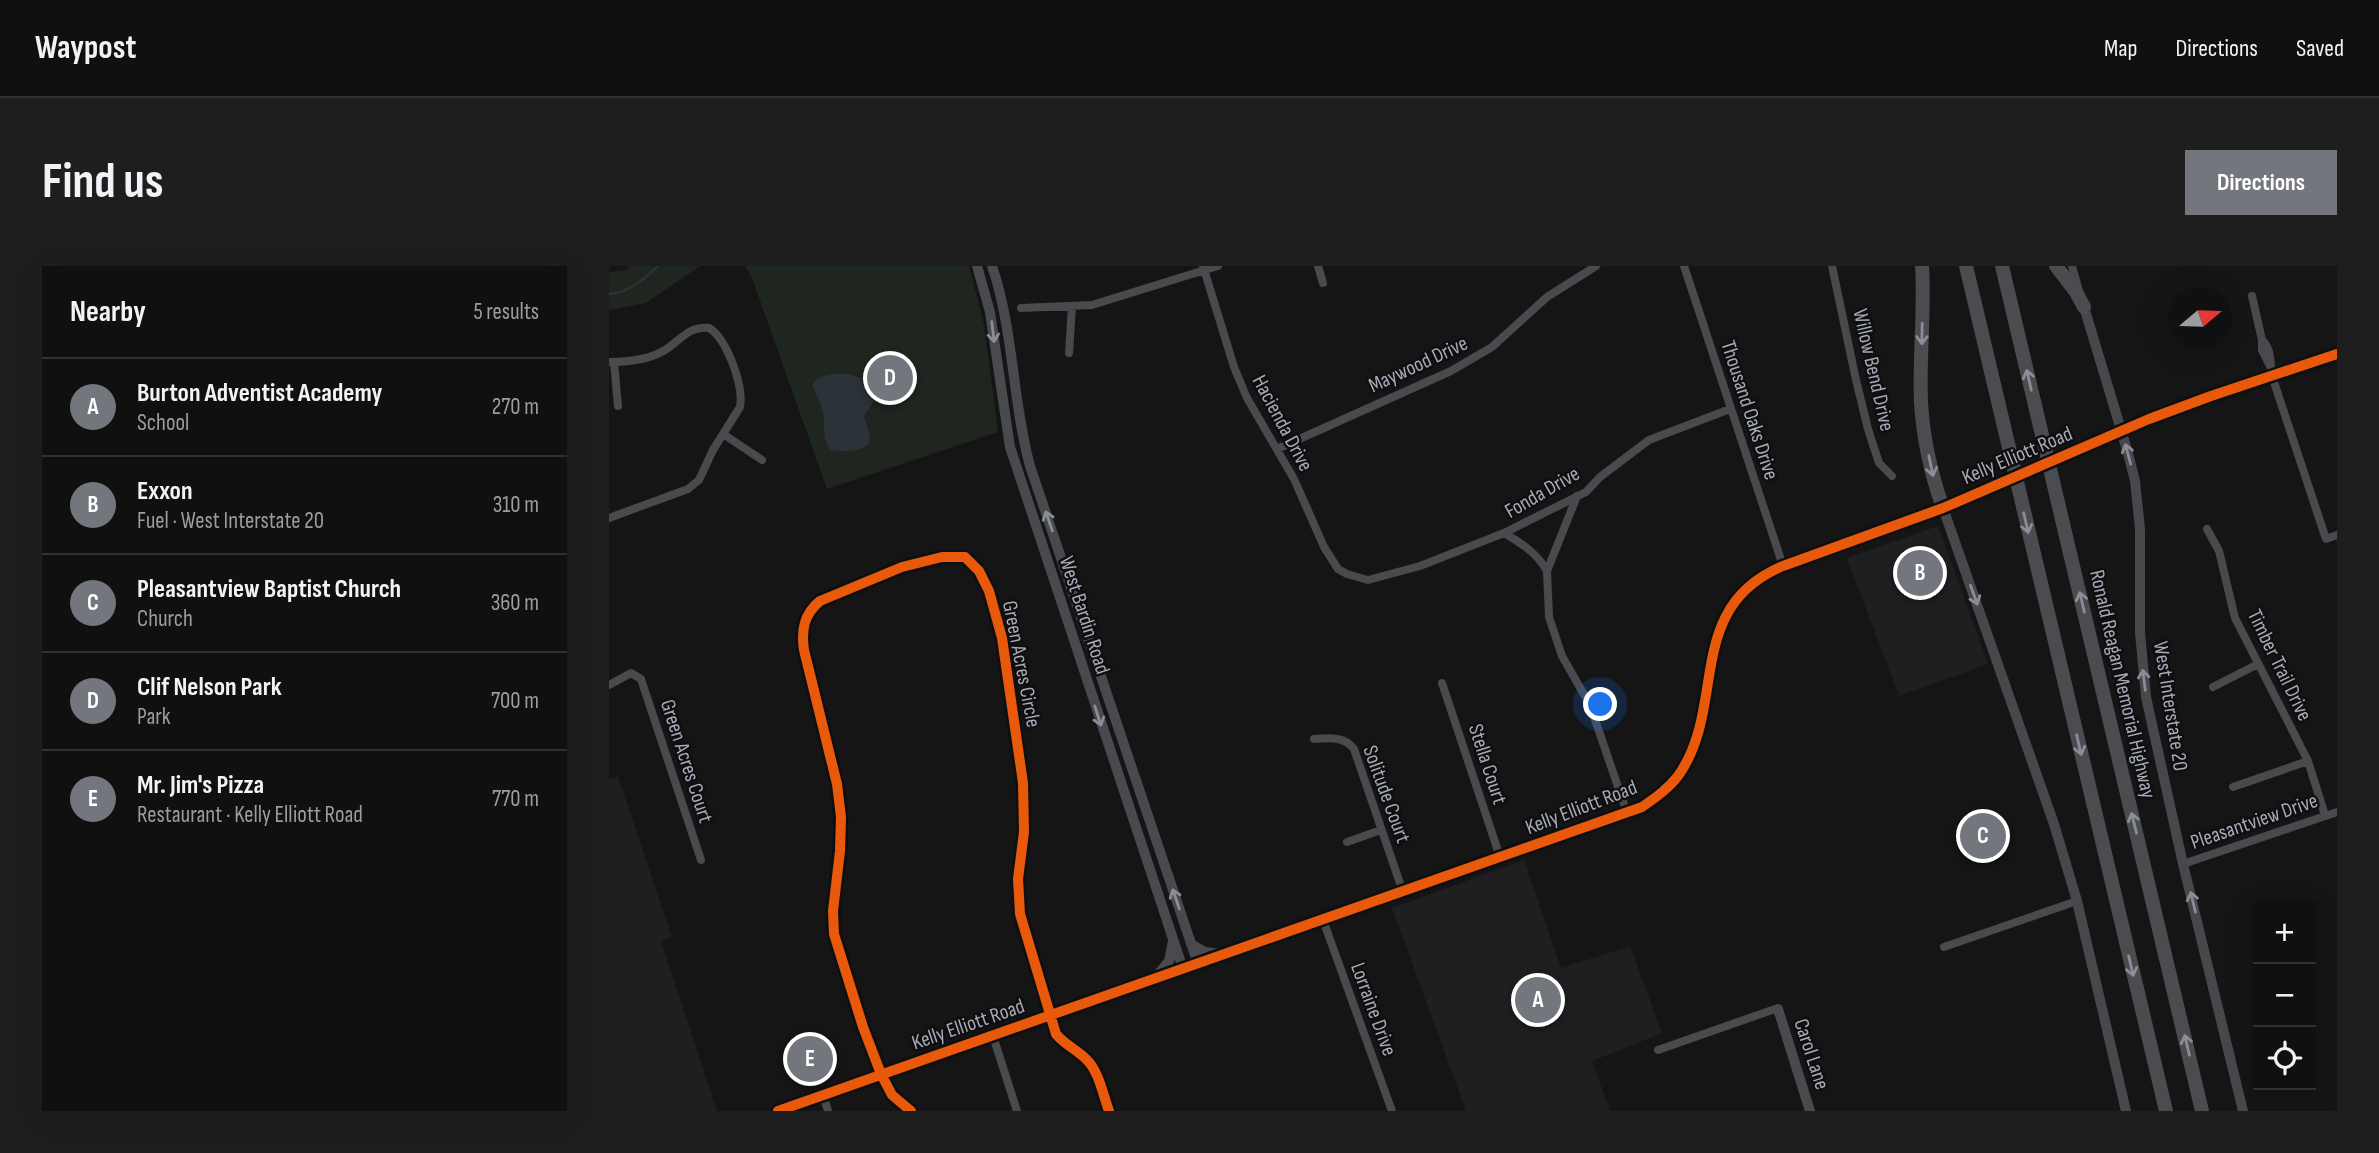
<!DOCTYPE html>
<html lang="en">
<head>
<meta charset="utf-8">
<style>
  :root { --surface:#101010; --page:#1e1e1e; --text:#f1f3f6; --muted:#9c9d9f; --line:#303030; --accent:#73767d }
  body { margin:0; font-family:"Sofia Sans Condensed",sans-serif; background:var(--page); color:var(--text) }
  .controls { position:absolute; right:21px; bottom:21px; display:grid; overflow:hidden; border-radius:0px; box-shadow:0 7px 28px #0002 }
  .controls button { width:63px; height:63px; display:grid; place-items:center; padding:0; border:0; border-bottom:2px solid var(--line); background:var(--surface); color:var(--text); font:35px sans-serif }
  .compass { position:absolute; left:1560px; top:21px; width:63px; height:63px; border-radius:50%; background:var(--surface); box-shadow:0 7px 28px #0002; rotate:71deg }
  .you { position:absolute; left:992px; top:439px; width:24px; height:24px; margin:-18px; border:5px solid #fff; border-radius:50%; background:#1a73e8; box-shadow:0 0 0 10px #1a73e833 }
  .badge { display:grid; place-items:center; width:46px; height:46px; border-radius:50%; background:var(--accent); color:#fff; font-size:23px; font-weight:700 }
  .pin { position:absolute; translate:-50% -50%; border:4px solid #fff; box-shadow:0 2px 7px #0006 }
  .list { margin:0; padding:0; list-style:none }
  h2 { display:flex; justify-content:space-between; align-items:center; height:91px; margin:0; padding:0 28px; font-size:30px }
  h2 small { font-size:23px; font-weight:400; color:var(--muted) }
  .list li { display:grid; grid-template-columns:46px 1fr auto; gap:21px; align-items:center; box-sizing:border-box; height:98px; padding:0 28px; border-top:2px solid var(--line) }
  .list b { display:block; font-size:26px; white-space:nowrap }
  .list p { margin:0; font-size:23px; white-space:nowrap; color:var(--muted) }
  .list em { font-size:23px; font-style:normal; color:var(--muted) }
  .icon { flex:none; width:38px; height:38px; fill:none; stroke:currentColor; stroke-width:2; stroke-linecap:round; stroke-linejoin:round }
  .map { position:relative; flex:none; width:1728px; height:845px; overflow:hidden; border-radius:0px }
  header { display:flex; align-items:center; gap:42px; box-sizing:border-box; height:98px; padding:0 35px; background:var(--surface); border-bottom:2px solid var(--line) }
  header strong { font-size:33px }
  nav { display:flex; gap:38px; margin-inline-start:auto; font-size:24px }
  .intro { display:flex; align-items:center; justify-content:space-between; box-sizing:border-box; height:168px; padding:0 42px }
  h1 { margin:0; font-size:49px }
  .button { padding:18px 32px; border-radius:0px; background:var(--accent); color:#fff; font-size:24px; font-weight:700 }
  main { display:flex; gap:42px; padding:0 42px }
  aside { flex:1; background:var(--surface); border-radius:0px; box-shadow:0 7px 28px #0002 }
  .map>svg:first-child { display:block }
  .built { fill:#1f1f21 }
  .green { fill:#1f251f }
  .water { fill:#2b3238 }
  .lines { fill:none; stroke-linecap:round; stroke-linejoin:round }
  .stream { stroke:#2b3238; stroke-width:2.5 }
  .minor { stroke:#494a4e; stroke-width:8 }
  .tertiary { stroke:#494a4e; stroke-width:10 }
  .secondary { stroke:#48484c; stroke-width:10 }
  .motorway { stroke:#4b4c4f; stroke-width:14 }
  .tertiary-bridge { stroke:#494a4e; stroke-width:10 }
  .cycleway-casing { stroke:#0f0f11; stroke-width:15 }
  .cycleway { stroke:#e8590c; stroke-width:10 }
  .oneway { stroke:#8a8e96 }
  .oneway2 { stroke:#8b8e96 }
  .oneway3 { stroke:#8a8d96 }
  .labels { text-anchor:middle; stroke-width:5; stroke-linejoin:round; paint-order:stroke }
  .street-label { font-size:21px; fill:#a6abb5; stroke:#0f0f11 }
</style>
</head>
<body>
<header>
<strong>Waypost</strong>
<nav><a>Map</a><a>Directions</a><a>Saved</a></nav>
</header>
<div class="intro"><h1>Find us</h1><a class="button">Directions</a></div>
<main>
<aside>
<h2>Nearby<small>5 results</small></h2>
<ul class="list">
<li><span class="badge">A</span><div><b>Burton Adventist Academy</b><p>School</p></div><em>270 m</em></li>
<li><span class="badge">B</span><div><b>Exxon</b><p>Fuel · West Interstate 20</p></div><em>310 m</em></li>
<li><span class="badge">C</span><div><b>Pleasantview Baptist Church</b><p>Church</p></div><em>360 m</em></li>
<li><span class="badge">D</span><div><b>Clif Nelson Park</b><p>Park</p></div><em>700 m</em></li>
<li><span class="badge">E</span><div><b>Mr. Jim's Pizza</b><p>Restaurant · Kelly Elliott Road</p></div><em>770 m</em></li>
</ul>
</aside>
<div class="map">
<svg width="1728" height="845" viewBox="0 0 1728 845">
  <rect width="100%" height="100%" fill="#151515"/>
  <path class="built" d="M1329 260 1379 398 1290 430 1238 292Z
    M9 510 63 671 52 675 108 845H0V513Z
    M915 594 952 702 1021 680 1053 767 983 795 1001 845H857L783 642Z"/>
  <path class="green" d="M22 0H91L37 37 0 44V6L17 4Z
    M136 0H360L375 59 389 166 218 223 143 12Z"/>
  <path class="water" d="M227 108H238L262 114 265 135 255 150 261 170 259 179C247 186 235 186 222 184 212 173 217 158 214 146 212 137 207 128 203 119 209 110 216 109 227 108Z"/>
  <g class="lines">
    <path class="stream" d="M0 28C21 26 34 14 49 0"/>
    <path class="minor" d="M594 0 625 101 638 132 685 213 715 281 729 303 738 308 759 314 811 300 895 267 977 226 991 211 1040 174 1121 143
      M709 0 714 17
      M1075 0 1174 300
      M1223 0 1247 114 1259 163 1270 197 1283 210
      M1463 0 1470 25
      M1643 30 1653 74V84L1661 100
      M412 42 483 39 609 0
      M1653 74C1663 83 1661 97 1663 110L1717 273 1728 269
      M460 87 463 40
      M0 96C18 96 40 94 56 84 72 74 79 60 100 62
      M5 96 9 140
      M114 168 153 194
      M668 183 842 105 883 81 938 31 987 0
      M968 230 938 305 940 351 953 390 981 439 1018 547
      M0 252 79 223 90 214 104 184 131 141C135 120 118 73 100 62
      M1598 263 1610 285 1626 352 1699 495 1716 549
      M895 267C912 277 928 287 938 305
      M833 417 891 591
      M0 419 22 407 32 413 92 594
      M1604 421 1649 398
      M705 473C720 472 736 470 745 483L794 626
      M1624 521 1699 495
      M738 576 772 564
      M1574 598 1728 546
      M714 654 783 845
      M1335 681 1468 635
      M384 770 408 845
      M1049 784 1166 743
      M214 829 219 845
      M302 845 283 829 272 808 254 761 225 668 224 645 231 585 232 551 228 518 195 384C192 364 195 348 211 335L293 301 333 291H356L370 305 380 325 393 372 414 517 415 566 409 613 411 648 447 768C456 779 467 783 477 793 490 805 494 829 500 845"/>
    <path class="tertiary" d="M368 0 381 46 401 181 574 703
      M383 0C405 65 403 134 421 200L589 698
      M1479 179 1602 130 1728 88
      M582 678 596 686 612 688
      M547 711 560 695 564 675
      M1169 743 1201 845
      M169 845 1033 541C1046 532 1059 523 1069 510 1107 456 1086 376 1134 326 1165 295 1214 286 1254 272 1291 258 1328 245 1364 229"/>
    <path class="secondary" d="M1475 41 1519 187 1526 215 1531 263V367L1537 431 1574 598 1634 845
      M1334 242 1445 558 1468 635 1517 845"/>
    <path class="motorway" d="M1313 0C1316 45 1310 91 1312 136 1314 172 1322 208 1334 242
      M1357 0 1557 845
      M1393 0 1593 845
      M1447 0 1467 26 1475 41"/>
    <path class="tertiary-bridge" d="M1364 229 1479 179"/>
    <g class="cycleway-casing">
      <path id="cycleway" d="M169 845 1033 541C1046 532 1059 523 1069 510 1119 440 1074 342 1174 300L1334 242 1540 153 1602 130 1728 88
        M302 845 283 829 272 808 254 761 225 668 224 645 231 585 232 551 228 518 195 384C192 364 195 348 211 335L293 301 333 291H356L370 305 380 325 393 372 414 517 415 566 409 613 411 648 447 768C456 779 467 783 477 793 490 805 494 829 500 845"/>
    </g>
    <use href="#cycleway" class="cycleway"/>
  </g>
  <defs><path id="oneway-shaft" d="M-6 0H5M1.5-3L5.5 0L1.5 3" fill="none" stroke-width="1.6" stroke-linecap="round" stroke-linejoin="round" transform="scale(1.75)"/></defs>
  <g class="oneway">
    <use href="#oneway-shaft" transform="translate(384 66) rotate(83)"/>
    <use href="#oneway-shaft" transform="translate(440 255) rotate(-109)"/>
    <use href="#oneway-shaft" transform="translate(489 450) rotate(72)"/>
    <use href="#oneway-shaft" transform="translate(567 633) rotate(-109)"/>
  </g>
  <g class="oneway2">
    <use href="#oneway-shaft" transform="translate(1313 68) rotate(91)"/>
    <use href="#oneway-shaft" transform="translate(1420 114) rotate(-103)"/>
    <use href="#oneway-shaft" transform="translate(1322 200) rotate(78)"/>
    <use href="#oneway-shaft" transform="translate(1417 257) rotate(77)"/>
    <use href="#oneway-shaft" transform="translate(1473 336) rotate(-103)"/>
    <use href="#oneway-shaft" transform="translate(1470 479) rotate(77)"/>
    <use href="#oneway-shaft" transform="translate(1525 557) rotate(-104)"/>
    <use href="#oneway-shaft" transform="translate(1522 700) rotate(77)"/>
    <use href="#oneway-shaft" transform="translate(1578 779) rotate(-103)"/>
  </g>
  <g class="oneway3">
    <use href="#oneway-shaft" transform="translate(1519 188) rotate(-105)"/>
    <use href="#oneway-shaft" transform="translate(1365 329) rotate(70)"/>
    <use href="#oneway-shaft" transform="translate(1535 414) rotate(-97)"/>
    <use href="#oneway-shaft" transform="translate(1584 636) rotate(-104)"/>
  </g>
  <g class="labels">
    <g class="street-label">
      <text transform="translate(809 98) rotate(-25)" y="7">Maywood Drive</text>
      <text transform="translate(1265 104) rotate(77)" y="7">Willow Bend Drive</text>
      <text transform="translate(1141 144) rotate(72)" y="7">Thousand Oaks Drive</text>
      <text transform="translate(674 157) rotate(62)" y="7">Hacienda Drive</text>
      <text transform="translate(1408 189) rotate(-23)" y="7">Kelly Elliott Road</text>
      <text transform="translate(933 226) rotate(-30)" y="7">Fonda Drive</text>
      <text transform="translate(476 349) rotate(72)" y="7">West Bardin Road</text>
      <text transform="translate(413 398) rotate(79)" y="7">Green Acres Circle</text>
      <text transform="translate(1671 399) rotate(64)" y="7">Timber Trail Drive</text>
      <text transform="translate(1514 418) rotate(77)" y="7">Ronald Reagan Memorial Highway</text>
      <text transform="translate(1562 440) rotate(81)" y="7">West Interstate 20</text>
      <text transform="translate(78 495) rotate(72)" y="7">Green Acres Court</text>
      <text transform="translate(879 498) rotate(72)" y="7">Stella Court</text>
      <text transform="translate(778 528) rotate(70)" y="7">Solitude Court</text>
      <text transform="translate(972 541) rotate(-21)" y="7">Kelly Elliott Road</text>
      <text transform="translate(1645 555) rotate(-19)" y="7">Pleasantview Drive</text>
      <text transform="translate(765 743) rotate(70)" y="7">Lorraine Drive</text>
      <text transform="translate(359 758) rotate(-19)" y="7">Kelly Elliott Road</text>
      <text transform="translate(1203 788) rotate(72)" y="7">Carol Lane</text>
    </g>
  </g>
</svg>
<div class="controls">
<button>+</button>
<button>−</button>
<button><svg class="icon" aria-label="locate" viewBox="0 0 24 24"><circle cx="12" cy="12" r="6"/><path d="M12 2v4M12 18v4M2 12h4M18 12h4"/></svg></button>
</div>
<svg class="compass" viewBox="-18 -18 36 36"><path d="M0-13l5 13h-10z" fill="#e53935"/><path d="M0 13l5-13h-10z" fill="#9c9d9f"/></svg>
<div class="you"></div>
<div class="pin badge" style="left:929px;top:734px">A</div>
<div class="pin badge" style="left:1311px;top:307px">B</div>
<div class="pin badge" style="left:1374px;top:570px">C</div>
<div class="pin badge" style="left:281px;top:112px">D</div>
<div class="pin badge" style="left:201px;top:793px">E</div>
</div>
</main>
</body>
</html>
